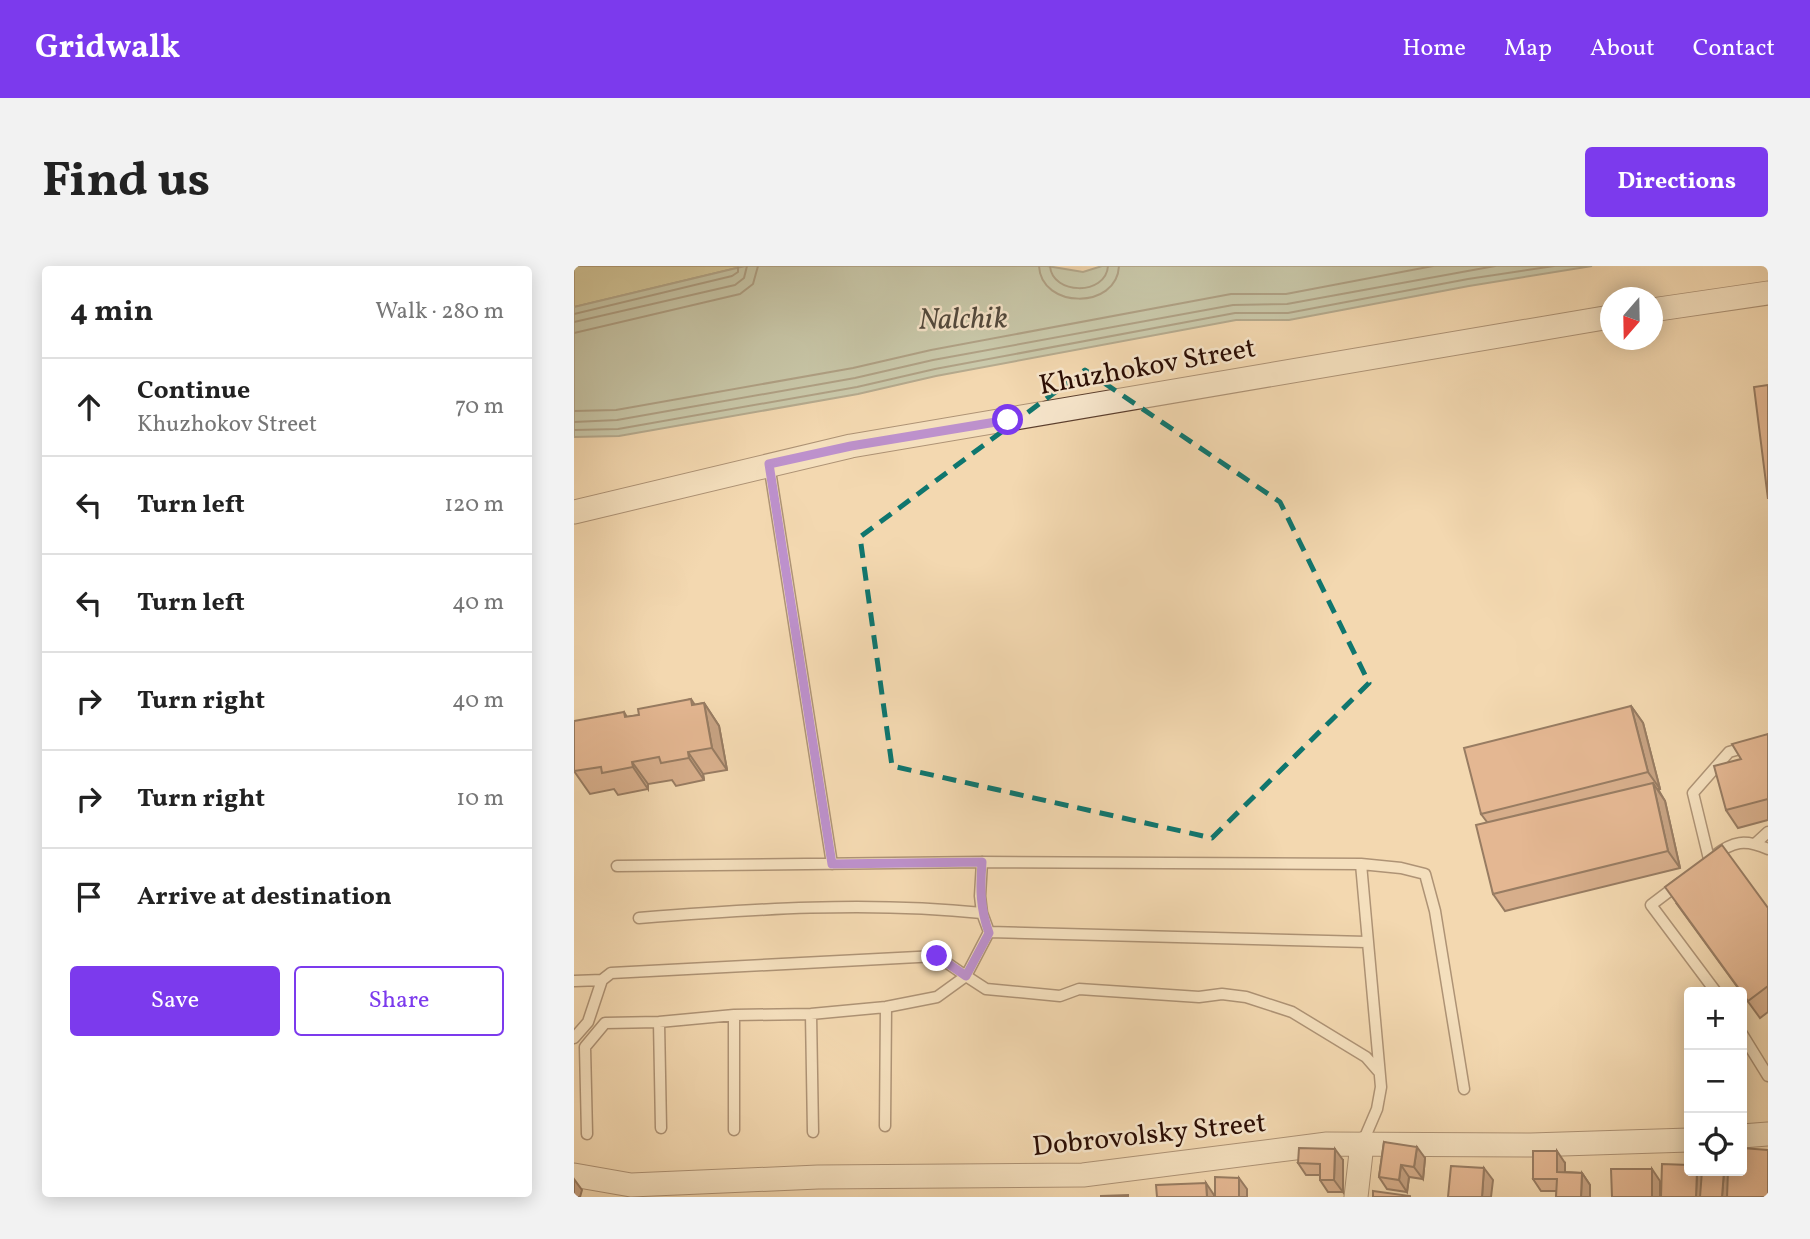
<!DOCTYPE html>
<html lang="en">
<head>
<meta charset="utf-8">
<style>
  :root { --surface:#fff; --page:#f2f2f2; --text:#222; --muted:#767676; --line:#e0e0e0; --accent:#7c3aed }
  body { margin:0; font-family:Vollkorn,serif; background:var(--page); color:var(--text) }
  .controls { position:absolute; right:21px; bottom:21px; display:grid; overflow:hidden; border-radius:7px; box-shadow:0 4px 18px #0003 }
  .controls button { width:63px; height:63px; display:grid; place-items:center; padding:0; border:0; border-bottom:2px solid var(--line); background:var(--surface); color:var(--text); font:35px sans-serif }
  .compass { position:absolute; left:1026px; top:21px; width:63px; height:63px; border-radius:50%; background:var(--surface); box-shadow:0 4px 18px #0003; rotate:200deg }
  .stop { position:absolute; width:21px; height:21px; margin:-16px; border:5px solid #7c3aed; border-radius:50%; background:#fff }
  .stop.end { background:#7c3aed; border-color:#fff; box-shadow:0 2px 7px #0008 }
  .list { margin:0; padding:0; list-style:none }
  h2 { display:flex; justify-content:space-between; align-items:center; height:91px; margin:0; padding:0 28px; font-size:30px }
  h2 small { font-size:23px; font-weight:400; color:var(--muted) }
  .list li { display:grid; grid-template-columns:46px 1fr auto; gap:21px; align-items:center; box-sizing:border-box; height:98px; padding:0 28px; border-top:2px solid var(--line) }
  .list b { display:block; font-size:26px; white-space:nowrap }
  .list p { margin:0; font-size:23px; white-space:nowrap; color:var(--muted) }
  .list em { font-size:23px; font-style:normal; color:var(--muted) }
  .actions { display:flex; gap:14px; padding:21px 28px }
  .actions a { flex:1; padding:16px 0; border:2px solid var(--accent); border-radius:7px; text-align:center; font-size:24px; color:var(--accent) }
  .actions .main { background:var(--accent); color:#fff }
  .icon { flex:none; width:38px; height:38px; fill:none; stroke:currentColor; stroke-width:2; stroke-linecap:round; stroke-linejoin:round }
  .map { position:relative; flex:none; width:1194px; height:931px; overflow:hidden; border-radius:7px }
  header { display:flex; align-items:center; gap:42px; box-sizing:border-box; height:98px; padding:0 35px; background:var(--accent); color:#fff }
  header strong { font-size:33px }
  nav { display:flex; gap:38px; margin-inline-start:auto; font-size:24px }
  .intro { display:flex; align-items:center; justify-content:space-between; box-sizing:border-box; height:168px; padding:0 42px }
  h1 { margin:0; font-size:49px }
  .button { padding:18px 32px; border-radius:7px; background:var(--accent); color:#fff; font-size:24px; font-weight:700 }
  main { display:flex; gap:42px; padding:0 42px }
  aside { flex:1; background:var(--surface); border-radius:7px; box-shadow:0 4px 18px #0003 }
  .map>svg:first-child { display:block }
  .green { fill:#b8bf8d; stroke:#716648; stroke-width:2 }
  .water { fill:#9cbaa8; stroke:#6e7466; stroke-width:2 }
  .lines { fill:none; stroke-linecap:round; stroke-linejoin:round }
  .shore { stroke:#636356; stroke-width:2 }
  .lane-casing { stroke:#5c3f2e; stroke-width:13 }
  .street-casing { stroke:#5c3f2e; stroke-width:25 }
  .lane { stroke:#f7e6cc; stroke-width:10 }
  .street { stroke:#f7e6cc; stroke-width:23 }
  .wall { fill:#b57a5e; stroke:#2a0c03; stroke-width:2 }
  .shaded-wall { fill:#93634c; stroke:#2a0c03; stroke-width:2 }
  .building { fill:#d28e6d; stroke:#2a0c03; stroke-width:2 }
  .route { stroke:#7c3aed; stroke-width:9 }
  .marked { fill:none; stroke:#0f766e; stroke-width:5; stroke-dasharray:14 9; stroke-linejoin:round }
  .labels { text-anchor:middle; stroke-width:5; stroke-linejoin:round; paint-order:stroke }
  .street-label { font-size:28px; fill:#2a0c03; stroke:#f7e6cc }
  .water-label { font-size:30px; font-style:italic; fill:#52493d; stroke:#f7e6cc }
</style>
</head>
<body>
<header>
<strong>Gridwalk</strong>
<nav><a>Home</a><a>Map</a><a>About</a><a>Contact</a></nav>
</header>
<div class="intro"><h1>Find us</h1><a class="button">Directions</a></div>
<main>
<aside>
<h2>4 min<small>Walk · 280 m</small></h2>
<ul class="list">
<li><svg class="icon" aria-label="ahead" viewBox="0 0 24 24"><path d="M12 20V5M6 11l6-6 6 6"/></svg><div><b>Continue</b><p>Khuzhokov Street</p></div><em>70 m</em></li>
<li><svg class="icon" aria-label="left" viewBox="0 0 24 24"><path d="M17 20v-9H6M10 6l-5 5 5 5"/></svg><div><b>Turn left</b></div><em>120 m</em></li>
<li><svg class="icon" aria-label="left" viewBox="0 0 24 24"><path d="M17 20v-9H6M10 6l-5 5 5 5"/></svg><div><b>Turn left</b></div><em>40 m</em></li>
<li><svg class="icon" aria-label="right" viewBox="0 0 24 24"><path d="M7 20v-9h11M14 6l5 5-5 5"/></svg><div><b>Turn right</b></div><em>40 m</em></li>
<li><svg class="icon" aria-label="right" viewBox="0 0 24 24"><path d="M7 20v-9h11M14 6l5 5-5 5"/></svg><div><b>Turn right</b></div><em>10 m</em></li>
<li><svg class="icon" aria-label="arrive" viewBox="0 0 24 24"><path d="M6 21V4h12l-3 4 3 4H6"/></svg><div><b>Arrive at destination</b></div></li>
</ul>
<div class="actions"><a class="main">Save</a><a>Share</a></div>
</aside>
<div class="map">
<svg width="1194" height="931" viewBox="0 0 1194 931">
  <rect width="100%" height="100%" fill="#f3d8b0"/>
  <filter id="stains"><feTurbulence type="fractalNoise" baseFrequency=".00286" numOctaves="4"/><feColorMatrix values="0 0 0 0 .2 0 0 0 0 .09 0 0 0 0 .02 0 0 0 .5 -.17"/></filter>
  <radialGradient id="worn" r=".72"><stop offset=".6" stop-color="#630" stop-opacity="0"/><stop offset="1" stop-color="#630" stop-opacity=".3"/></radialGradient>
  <path class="green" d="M0 0H171L0 41Z"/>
  <path class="water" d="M171 0H473L509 6 528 0H1018L895 20 715 54H662L362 110 284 128 45 170 0 171V41Z"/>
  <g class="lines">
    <path class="shore" d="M465 0C467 43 543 44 545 0
      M476 0C478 29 532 30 534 0
      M0 48 158 10 164 6V0
      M0 56 161 19 170 12 173 0
      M0 67 166 28 179 18 184 0
      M0 145 42 144 279 102 357 84 657 28H712L859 0
      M0 156 43 154 281 112 359 94 659 39 713 38 921 0
      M0 164 44 163 283 121 361 103 661 47H714L894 13 980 0"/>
    <g class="lane-casing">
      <path id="lane" d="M195 198 258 598
        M1182 577 1194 566
        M1140 590C1159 575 1171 573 1194 583
        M1135 593 1119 527 1155 486 1194 475
        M43 600 408 596 787 598
        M1106 617 1077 639 1142 726
        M408 647 406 630 408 596
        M65 652C179 643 294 635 408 647L415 666 792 676
        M0 715 28 714 37 707 363 690 392 710 415 666
        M237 748 239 866
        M160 749V864
        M85 756 87 862
        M1168 768 1194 810
        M0 772 14 756 28 714
        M311 860 312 741
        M13 868 11 781 31 757 85 756 160 749 237 748 312 741 363 731 392 710 412 723 486 730 505 723 625 731 648 728 672 731 718 746 792 791 805 806
        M788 878 803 843 807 821 787 598 827 602 851 608 861 645 890 823"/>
    </g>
    <g class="street-casing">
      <path id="street" d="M1078 44 1194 27
        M0 246 277 180 1036 51
        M1168 870 1194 868
        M0 909 57 919 244 911 509 909 753 878 957 879 1115 874
        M782 931 788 878"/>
    </g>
    <use href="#lane" class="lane"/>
    <use href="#street" class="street"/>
  </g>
  <path class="wall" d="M117 433 121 439 130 437 145 460 153 504 129 508 130 514 102 520 98 514 74 518V523L44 529 40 523 16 528 0 505 50 446 53 451 65 449Z
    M1057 440 1069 457 1086 523H1084L1091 535 1106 602 931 645 919 628 913 556 907 548Z
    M1194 468V554L1164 562 1152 544 1167 493Z
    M1103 638 1194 642V746L1186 752Z
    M810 876 851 892 849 913 835 911 833 926 813 923 805 911Z
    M769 894V926H754L746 914V909H732L724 897Z
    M991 897V906L1008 907 1016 919V931H982L983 925H967L959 913Z"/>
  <path class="shaded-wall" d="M130 437 145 460 153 504 138 482Z
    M1057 440 1069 457 1086 523 1074 506Z
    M114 486 129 508 130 514 115 492Z
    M58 496 74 518V523L59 501Z
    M1079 517 1091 535 1106 602 1094 585Z
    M843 881 851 892 849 913 840 901Z
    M761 883 769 894V926L760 914Z
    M983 885 991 897V918L983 906Z
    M827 899 835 911 833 926 825 914Z
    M910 902 919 914 917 931H908Z
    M1078 903 1086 915V931H1078Z
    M1123 905H1127L1131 931H1122Z
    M1150 905H1156L1157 931H1148Z
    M1008 907 1016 919V931H1007Z
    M665 912 673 923V931H665Z
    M0 913 8 924 6 931H0Z
    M632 917 640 929V931H633Z"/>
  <path class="building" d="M1194 119V233L1180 121Z
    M117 433 118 439 130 437 138 482 114 486 115 492 87 497 85 491 58 496 59 501 28 507 27 501 0 505V455L50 446 51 451 65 449 64 443Z
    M1057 440 1074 506 907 548 890 482Z
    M1194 468V533L1152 544 1140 500 1167 493 1158 478Z
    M1079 517 1094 585 919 628 902 559Z
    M1148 579 1194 642V720L1174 735 1091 621Z
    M810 876 843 881 840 901 827 899 825 914 805 911Z
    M725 882 761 883 760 914H746V898L724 897Z
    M1168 882 1194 884V931H1153L1154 905H1168Z
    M959 885H983V906L1008 907 1007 931H982L983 913H959Z
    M1088 898 1115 899V905H1123L1122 931H1087Z
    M877 900 910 902 908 931H874Z
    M1037 903H1078V931H1038Z
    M1128 905H1150L1148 931H1126Z
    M641 911 665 912V931H641Z
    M632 917 633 931H583L582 919Z
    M799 925 836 930V931H799Z
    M554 929V931H527V930Z"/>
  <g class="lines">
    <path class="route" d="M363 690 392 710 415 667C406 642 406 622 408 596L258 598 195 198 277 180 434 154"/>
  </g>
  <path d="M0 0H1194V931H0ZM511 104 706 236 795 417 638 572 318 500 286 271Z" fill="#f3d8b0" fill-opacity=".55" fill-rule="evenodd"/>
  <path class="marked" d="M511 104 706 236 795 417 638 572 318 500 286 271Z"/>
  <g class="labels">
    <g class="street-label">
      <text transform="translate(573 99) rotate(-10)" y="10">Khuzhokov Street</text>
      <text transform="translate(575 867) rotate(-6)" y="10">Dobrovolsky Street</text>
    </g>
    <g class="water-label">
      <text transform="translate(389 52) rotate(-1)" y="10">Nalchik</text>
    </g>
  </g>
  <rect width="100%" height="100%" filter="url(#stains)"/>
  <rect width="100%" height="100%" fill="url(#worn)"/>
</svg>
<div class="controls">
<button>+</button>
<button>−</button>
<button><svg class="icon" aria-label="locate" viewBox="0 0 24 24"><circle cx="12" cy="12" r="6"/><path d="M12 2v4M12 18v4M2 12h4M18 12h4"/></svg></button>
</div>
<svg class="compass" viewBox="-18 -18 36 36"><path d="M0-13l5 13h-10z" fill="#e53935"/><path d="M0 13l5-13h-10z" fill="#767676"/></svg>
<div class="stop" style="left:434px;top:154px"></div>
<div class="stop end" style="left:363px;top:690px"></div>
</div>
</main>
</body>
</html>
